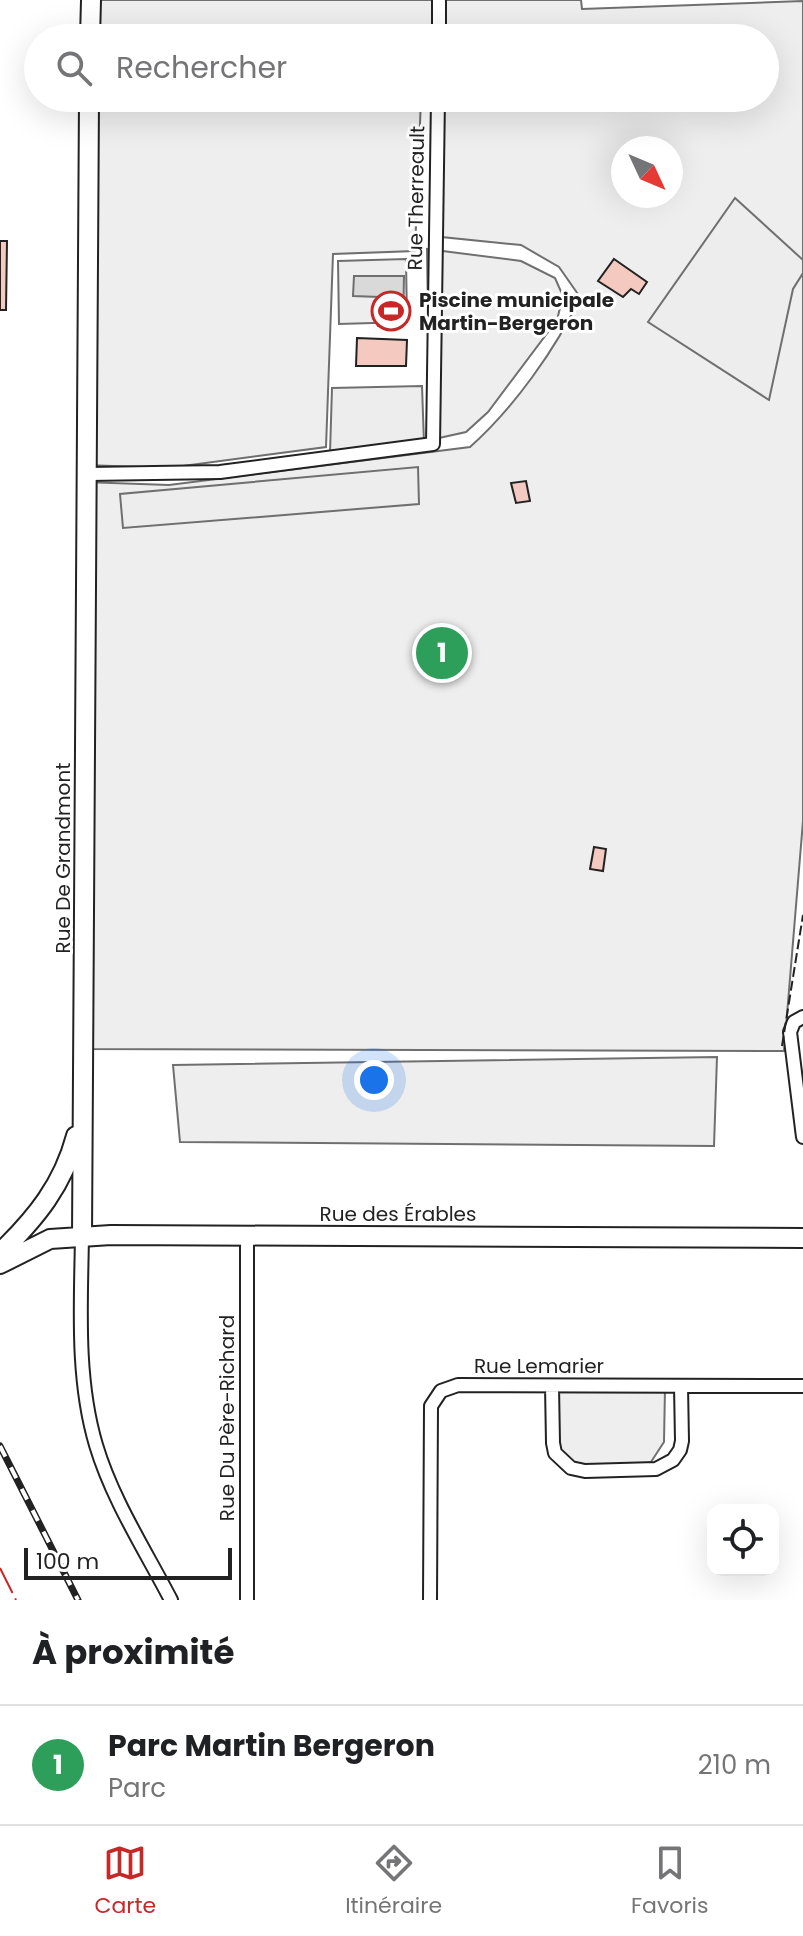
<!DOCTYPE html>
<html lang="fr">
<head>
<meta charset="utf-8">
<style>
  :root { --surface:#fff; --page:#f6f6f6; --text:#202124; --muted:#757577; --line:#e0e0e0; --accent:#c62828 }
  body { margin:0; font-family:Poppins,sans-serif; background:var(--page); color:var(--text) }
  .controls { position:absolute; right:24px; bottom:24px; display:grid; overflow:hidden; border-radius:16px; box-shadow:0 8px 32px #0002 }
  .controls button { width:72px; height:72px; display:grid; place-items:center; padding:0; border:0; border-bottom:2px solid var(--line); background:var(--surface); color:var(--text); font:40px sans-serif }
  .compass { position:absolute; left:611px; top:136px; width:72px; height:72px; border-radius:50%; background:var(--surface); box-shadow:0 8px 32px #0002; rotate:134deg }
  .scale { position:absolute; left:24px; bottom:20px; width:208px; box-sizing:border-box; padding-left:8px; border:4px solid #222; border-top:0; font-size:22px; line-height:28px; white-space:nowrap; color:#222; -webkit-text-stroke:6px #fff; paint-order:stroke }
  .you { position:absolute; left:374px; top:1080px; width:28px; height:28px; margin:-20px; border:6px solid #fff; border-radius:50%; background:#1a73e8; box-shadow:0 0 0 12px #1a73e833 }
  .badge { display:grid; place-items:center; width:52px; height:52px; border-radius:50%; background:var(--accent); color:#fff; font-size:26px; font-weight:700 }
  .pin { position:absolute; translate:-50% -50%; border:4px solid #fff; box-shadow:0 2px 8px #0006 }
  .list { margin:0; padding:0; list-style:none }
  h2 { display:flex; justify-content:space-between; align-items:center; height:104px; margin:0; padding:0 32px; font-size:34px }
  h2 small { font-size:26px; font-weight:400; color:var(--muted) }
  .list li { display:grid; grid-template-columns:52px 1fr auto; gap:24px; align-items:center; box-sizing:border-box; height:120px; padding:0 32px; border-top:2px solid var(--line) }
  .list b { display:block; font-size:30px; white-space:nowrap }
  .list p { margin:0; font-size:26px; white-space:nowrap; color:var(--muted) }
  .list em { font-size:26px; font-style:normal; color:var(--muted) }
  .icon { flex:none; width:44px; height:44px; fill:none; stroke:currentColor; stroke-width:2; stroke-linecap:round; stroke-linejoin:round }
  .map { position:relative; flex:none; width:803px; height:1600px; overflow:hidden }
  .search { position:absolute; background:var(--surface); box-shadow:0 8px 32px #0002; left:24px; right:24px; top:24px; height:88px; display:flex; align-items:center; gap:20px; box-sizing:border-box; padding:0 28px; border-radius:44px; color:var(--muted); font-size:30px }
  .sheet { height:224px; background:var(--surface) }
  nav { display:flex; justify-content:space-around; align-items:center; box-sizing:border-box; height:112px; border-top:2px solid var(--line); background:var(--surface); font-size:22px; color:var(--muted) }
  nav a { display:grid; justify-items:center; gap:4px }
  nav .on { color:var(--accent) }
  .map>svg:first-child { display:block }
  .green { fill:#eee; stroke:#6f6f6f; stroke-width:2; fill-rule:evenodd }
  .parking { fill:#ededed; stroke:#6f6f6f; stroke-width:2 }
  .water { fill:#d9d9d9; stroke:#6f6f6f; stroke-width:2 }
  .building { fill:#f3c9c0; stroke:#222; stroke-width:2 }
  .lines { fill:none; stroke-linecap:round; stroke-linejoin:round }
  .street-casing { stroke:#222; stroke-width:16 }
  .secondary-casing { stroke:#222; stroke-width:22 }
  .street { stroke:#fff; stroke-width:12 }
  .secondary { stroke:#fff; stroke-width:18 }
  .rail-casing { stroke:#222; stroke-width:7 }
  .rail { stroke:#fff; stroke-width:4; stroke-dasharray:12; stroke-linecap:butt }
  .fence { stroke:#222; stroke-width:2; stroke-dasharray:10 4; stroke-linecap:butt }
  .power { stroke:#c62828; stroke-width:2; stroke-dasharray:28 6 4 6; stroke-linecap:butt }
  .labels { text-anchor:middle; stroke-width:6; stroke-linejoin:round; paint-order:stroke }
  .street-label { font-size:20px; fill:#222; stroke:#fff }
  .poi-label { font-size:20px; font-weight:bold; fill:#222; stroke:#fff; text-anchor:start }
</style>
</head>
<body>
<div class="map">
<svg width="803" height="1600" viewBox="0 0 803 1600">
  <rect width="100%" height="100%" fill="#fff"/>
  <path class="green" d="M92 0H581L582 9 803 1V821L784 1051 77 1049 83 482 169 485 470 447C512 410 557 348 580 297L559 267 521 245 432 236 438 98H765V38H92ZM623 148H671V196H623Z
    M91 98H421L415 251 333 254 326 447 168 468 85 465Z
    M427 249 521 261 555 278 563 296 557 320 488 412 466 432 430 440Z
    M406 259 407 322 339 324 338 261Z
    M717 1057 714 1146 180 1142 173 1065Z
    M551 1387 665 1388 664 1442 651 1462 627 1469 568 1464 551 1452Z"/>
  <path class="parking" d="M735 198 803 260V273L793 289 769 400 648 322Z
    M422 386 424 443 330 453 332 388Z
    M418 467 419 504 123 528 120 494Z"/>
  <path class="water" d="M354 276H404L403 326H378L379 297 353 296Z"/>
  <path class="building" d="M0 241H7L6 310H0Z
    M614 259 647 282 639 294 631 289 623 297 598 281Z
    M357 338 407 340 406 366H356Z
    M526 481 530 501 516 503 511 483Z
    M594 847 606 849 603 871 590 869Z"/>
  <g class="lines">
    <g class="street-casing">
      <path id="street" d="M439 38V0
        M88 474 220 472 433 444 438 98
        M803 1017 794 1022 790 1032 803 1137
        M82 1236C81 1304 76 1378 96 1445 112 1499 145 1550 171 1600
        M552 1386 553 1443 555 1453 571 1468 585 1471 656 1469 673 1460 680 1450 682 1441 681 1386
        M247 1600V1236
        M430 1600 431 1406 441 1391 458 1385 803 1386"/>
    </g>
    <g class="secondary-casing">
      <path id="secondary" d="M90 38 91 0
        M82 1236 89 98
        M0 1253C36 1218 63 1185 76 1136
        M0 1264 50 1239 111 1235 803 1238"/>
    </g>
    <use href="#street" class="street"/>
    <use href="#secondary" class="secondary"/>
    <g class="rail-casing">
      <path id="rail" d="M0 1446 78 1600"/>
    </g>
    <use href="#rail" class="rail"/>
    <path class="fence" d="M782 1046 803 915"/>
    <path class="power" d="M0 1568 16 1600"/>
  </g>
  <defs>
    <g id="stadium-ring" transform="scale(2)"><circle r="9.5" fill="#fff" stroke="#c62828" stroke-width="1.5"/><path d="M0-5a6.5 5 0 1 0 0 10a6.5 5 0 1 0 0-10ZM-3.5-1.8h7v3.6h-7Z" fill="#c62828"/></g>
  </defs>
  <g fill-rule="evenodd">
    <use href="#stadium-ring" x="391" y="311"/>
  </g>
  <g class="labels">
    <g class="street-label">
      <text transform="translate(416 198) rotate(-89)" y="7">Rue Therreault</text>
      <text transform="translate(63 858) rotate(-90)" y="7">Rue De Grandmont</text>
      <text x="398" y="1221">Rue des Érables</text>
      <text x="539" y="1373">Rue Lemarier</text>
      <text transform="translate(227 1418) rotate(-90)" y="7">Rue Du Père-Richard</text>
    </g>
    <g class="poi-label">
      <text x="419" y="307">Piscine municipale<tspan x="419" dy="23">Martin-Bergeron</tspan></text>
    </g>
  </g>
</svg>
<div class="controls">
<button><svg class="icon" aria-label="locate" viewBox="0 0 24 24"><circle cx="12" cy="12" r="6"/><path d="M12 2v4M12 18v4M2 12h4M18 12h4"/></svg></button>
</div>
<svg class="compass" viewBox="-18 -18 36 36"><path d="M0-13l5 13h-10z" fill="#e53935"/><path d="M0 13l5-13h-10z" fill="#757577"/></svg>
<div class="scale">100 m</div>
<div class="you"></div>
<div class="pin badge" style="left:442px;top:653px;background:#2e9e5b">1</div>
<div class="search"><svg class="icon" aria-label="search" viewBox="0 0 24 24"><circle cx="10" cy="10" r="6"/><path d="M15 15l6 6"/></svg>Rechercher</div>
</div>
<section class="sheet">
<h2>À proximité<small></small></h2>
<ul class="list">
<li><span class="badge" style="background:#2e9e5b">1</span><div><b>Parc Martin Bergeron</b><p>Parc</p></div><em>210 m</em></li>
</ul>
</section>
<nav>
<a class="on"><svg class="icon" aria-label="map" viewBox="0 0 24 24"><path d="M3 6l6-2 6 2 6-2v14l-6 2-6-2-6 2zM9 4v14M15 6v14"/></svg>Carte</a>
<a><svg class="icon" aria-label="directions" viewBox="0 0 24 24"><path d="M12 3l9 9-9 9-9-9zM9 14v-3h6M13 9l2 2-2 2"/></svg>Itinéraire</a>
<a><svg class="icon" aria-label="saved" viewBox="0 0 24 24"><path d="M7 4h10v16l-5-4-5 4z"/></svg>Favoris</a>
</nav>
</body>
</html>
